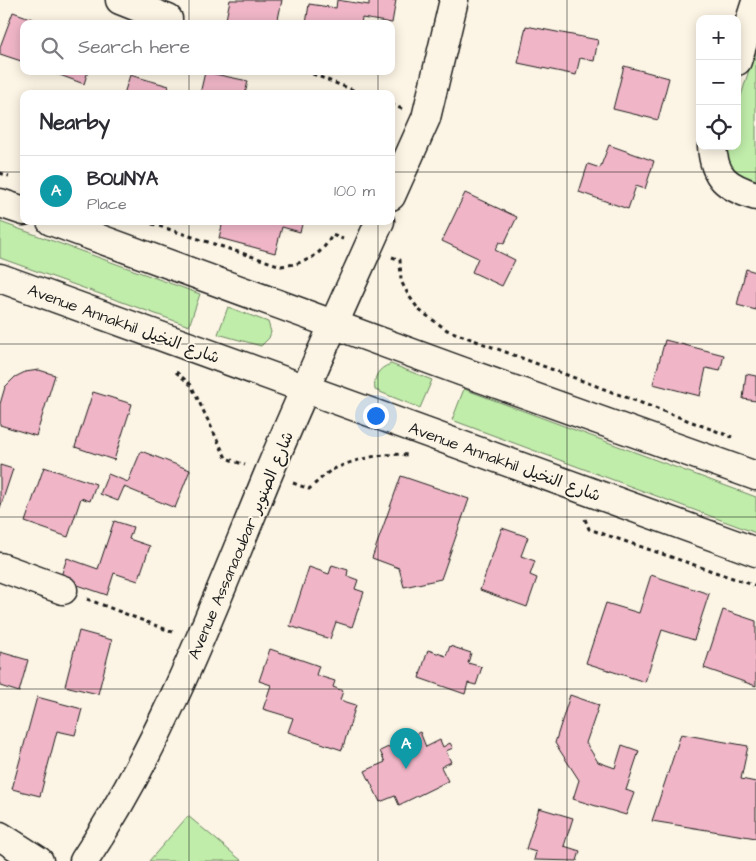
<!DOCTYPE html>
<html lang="en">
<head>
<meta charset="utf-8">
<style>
  :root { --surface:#fff; --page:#f2f2f3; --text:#2b2b33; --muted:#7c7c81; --line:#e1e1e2; --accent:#b45309 }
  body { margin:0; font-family:"Architects Daughter","Playpen Sans Arabic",sans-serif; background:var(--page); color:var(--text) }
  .controls { position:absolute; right:15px; top:15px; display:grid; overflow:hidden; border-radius:10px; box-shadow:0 2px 12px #0003 }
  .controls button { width:45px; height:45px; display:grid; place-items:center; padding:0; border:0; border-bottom:1px solid var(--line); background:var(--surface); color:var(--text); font:25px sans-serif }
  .you { position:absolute; left:375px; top:415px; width:18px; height:18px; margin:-12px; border:4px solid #fff; border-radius:50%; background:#1a73e8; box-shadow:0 0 0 8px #1a73e833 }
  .badge { display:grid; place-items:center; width:32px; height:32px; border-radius:50%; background:var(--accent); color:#fff; font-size:16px; font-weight:700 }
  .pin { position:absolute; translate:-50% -41px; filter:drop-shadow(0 1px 2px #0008) }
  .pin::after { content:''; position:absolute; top:26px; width:18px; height:15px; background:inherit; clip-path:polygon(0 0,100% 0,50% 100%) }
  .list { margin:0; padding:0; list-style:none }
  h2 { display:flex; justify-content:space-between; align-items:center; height:65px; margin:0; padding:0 20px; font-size:21px }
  h2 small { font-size:16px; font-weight:400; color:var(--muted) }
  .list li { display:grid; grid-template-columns:32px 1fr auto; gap:15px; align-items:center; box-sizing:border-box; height:70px; padding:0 20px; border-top:1px solid var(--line) }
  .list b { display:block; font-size:19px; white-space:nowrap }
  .list p { margin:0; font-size:16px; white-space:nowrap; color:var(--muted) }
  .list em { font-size:16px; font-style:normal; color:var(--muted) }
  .icon { flex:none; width:28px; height:28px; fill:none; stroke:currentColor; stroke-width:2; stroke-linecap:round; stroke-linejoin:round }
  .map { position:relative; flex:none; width:756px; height:861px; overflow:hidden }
  .search { position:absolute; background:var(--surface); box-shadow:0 2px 12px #0003; left:20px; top:20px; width:375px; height:55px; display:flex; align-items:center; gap:12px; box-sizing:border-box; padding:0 18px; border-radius:10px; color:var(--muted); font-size:19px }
  .panel { position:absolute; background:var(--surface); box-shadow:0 2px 12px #0003; left:20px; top:90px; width:375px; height:135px; border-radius:10px }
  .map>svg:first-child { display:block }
  .green { fill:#c0edaa; stroke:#6e8463 }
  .building { fill:#f0b6c8; stroke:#1c1c1c }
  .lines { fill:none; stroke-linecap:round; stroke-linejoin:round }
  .street-casing { stroke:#1c1c1c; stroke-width:31 }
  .secondary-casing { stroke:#1c1c1c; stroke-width:31 }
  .primary-casing { stroke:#1c1c1c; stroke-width:31 }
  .path { stroke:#1c1c1c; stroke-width:3; stroke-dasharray:4 4; stroke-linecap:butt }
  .street { stroke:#fcf5e5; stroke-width:28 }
  .secondary { stroke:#fcf5e5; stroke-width:28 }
  .primary { stroke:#fcf5e5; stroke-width:28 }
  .grid { fill:none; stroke:#1c1c1c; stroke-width:1; stroke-opacity:0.55 }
  .labels { text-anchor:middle; stroke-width:4; stroke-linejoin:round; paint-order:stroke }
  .street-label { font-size:16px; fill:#1c1c1c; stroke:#fcf5e5 }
</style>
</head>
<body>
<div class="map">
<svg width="756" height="861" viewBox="0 0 756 861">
  <rect width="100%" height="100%" fill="#fcf5e5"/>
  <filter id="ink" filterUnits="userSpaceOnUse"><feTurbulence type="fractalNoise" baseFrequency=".02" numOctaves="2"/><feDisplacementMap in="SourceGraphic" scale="10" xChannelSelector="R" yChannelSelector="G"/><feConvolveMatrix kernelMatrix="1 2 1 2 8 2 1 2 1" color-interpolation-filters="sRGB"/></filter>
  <g filter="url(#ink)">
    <path class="green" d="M756 47V181L732 173 725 150 726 146H737V109Z
      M0 222 200 294 189 326 0 258Z
      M228 307 268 322 271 332 269 338 261 346 218 334Z
      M391 364 432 380 420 408 375 390C373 377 378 368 391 364Z
      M464 389 756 497V533L452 420Z
      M188 816 242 861H149Z"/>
    <path class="building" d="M230 0H282L277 24H225Z
      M337 0 369 5V0H396L392 23 362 18 361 24H306L309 4 336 8Z
      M13 12 47 24H24V62L0 54V47Z
      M526 26 598 40 594 61 580 58 576 75 518 63Z
      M624 66 669 78 658 120 613 109Z
      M49 71H88L84 84Z
      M205 72 248 81 245 94H200Z
      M130 75 169 86 167 94H124Z
      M609 145 654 161 645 189 636 186 628 209 579 192 588 164 600 168Z
      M465 193 517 217 504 244 499 242 495 250 515 260 502 286 472 272 478 258 442 241Z
      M223 221H303L300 232 282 227 275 253 219 238Z
      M746 269 756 272V310L737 305Z
      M665 340 724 355 720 371 706 368 700 396 653 384Z
      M39 370 55 375 36 436 0 425V404L5 387 15 377 25 372Z
      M746 374 756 376V401L743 399Z
      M93 392 132 404 114 460 75 447Z
      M141 451 190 470 175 508 124 487 118 501 100 494 108 474 128 482Z
      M0 465 13 469 0 508Z
      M44 467 96 484 90 501 81 498 68 537 25 522Z
      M401 476 469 499 441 579 404 587 399 568 372 558Z
      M114 521 133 527 129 539 150 546 138 581 114 573 107 595 60 579 67 558 98 569Z
      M502 528 528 537 521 556 535 561 530 575 537 578 527 607 480 590Z
      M332 565 348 570 347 576 358 580 355 589 364 592 352 627 336 622 330 639 290 626 309 567 329 574Z
      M651 575 709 594 694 640 662 630 645 682 586 663 606 603 639 613Z
      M723 610 756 621V686L704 668Z
      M79 631 112 640 98 694 65 686Z
      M450 646 471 653 468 663 482 667 476 685 468 683 465 694 419 678 428 650 446 656Z
      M270 649 319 666 316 675 335 681 333 687 343 691 340 700 356 705 342 750 288 732 293 718 263 709 271 685 259 681Z
      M0 652 28 660 19 692 0 686Z
      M570 695 599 705 586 743 598 762 615 768 622 745 639 751 626 790 634 793 626 815 573 799 579 780 555 743Z
      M37 697 82 709 75 735 57 731 40 796 12 789Z
      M420 732 426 747 440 740 443 747 450 743 453 748 446 751 451 762 441 767 448 781 399 805 395 796 380 802 365 771 385 762 380 751Z
      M681 734 748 746 741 779 756 782V838L652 821Z
      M539 808 573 818 564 846 580 851 577 861 534 860 536 852 526 849Z"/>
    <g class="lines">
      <g class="street-casing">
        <path id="street" d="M120 0 168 19
          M737 61 756 2
          M712 146C714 178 727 187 756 196
          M0 567 63 590
          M0 836 39 861"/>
      </g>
      <g class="secondary-casing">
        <path id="secondary" d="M391 196 426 118 454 0
          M84 861C163 742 213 608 267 477 303 391 342 306 380 221"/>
      </g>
      <g class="primary-casing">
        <path id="primary" d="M0 203 24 211
          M51 221 461 371 756 476
          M0 278 756 552"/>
      </g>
      <path class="path" d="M305 71 363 94
        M391 104 402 109
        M0 173 9 176
        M144 221 281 266C305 264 321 256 332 235L343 239
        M392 257 400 260 401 281 409 296 419 310 447 330 732 437
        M176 372 191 385 226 458 245 465
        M293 483 309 489C316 483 323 476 330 471 351 460 384 452 407 455
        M585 519 589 529 756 586
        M87 599 175 633"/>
      <use href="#street" class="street"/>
      <use href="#secondary" class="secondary"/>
      <use href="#primary" class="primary"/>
    </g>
  </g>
  <path class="grid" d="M189 0V24M378 0V24M567 0V861M189 71V94M378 71V94M0 172H24M391 172H756M189 221V861M378 221V861M0 344H756M0 517H756M0 689H756"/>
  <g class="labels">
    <g class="street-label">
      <text transform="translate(124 323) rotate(20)" y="6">Avenue Annakhil شارع النخيل</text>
      <text transform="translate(505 461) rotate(20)" y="6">Avenue Annakhil شارع النخيل</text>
      <text transform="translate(240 545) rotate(-67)" y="6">Avenue Assanaoubar شارع الصنوبر</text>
    </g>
  </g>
</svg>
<div class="controls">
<button>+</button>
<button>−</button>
<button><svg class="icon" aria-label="locate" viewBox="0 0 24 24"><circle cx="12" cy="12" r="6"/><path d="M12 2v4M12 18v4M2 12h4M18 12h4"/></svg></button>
</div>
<div class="you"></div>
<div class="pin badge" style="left:406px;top:769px;background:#0f9aa8">A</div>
<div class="search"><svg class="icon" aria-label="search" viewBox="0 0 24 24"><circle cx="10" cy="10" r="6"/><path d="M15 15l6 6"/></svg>Search here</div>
<section class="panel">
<h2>Nearby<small></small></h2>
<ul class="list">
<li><span class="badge" style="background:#0f9aa8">A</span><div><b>BOUNYA</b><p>Place</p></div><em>100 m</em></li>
</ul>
</section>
</div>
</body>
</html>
